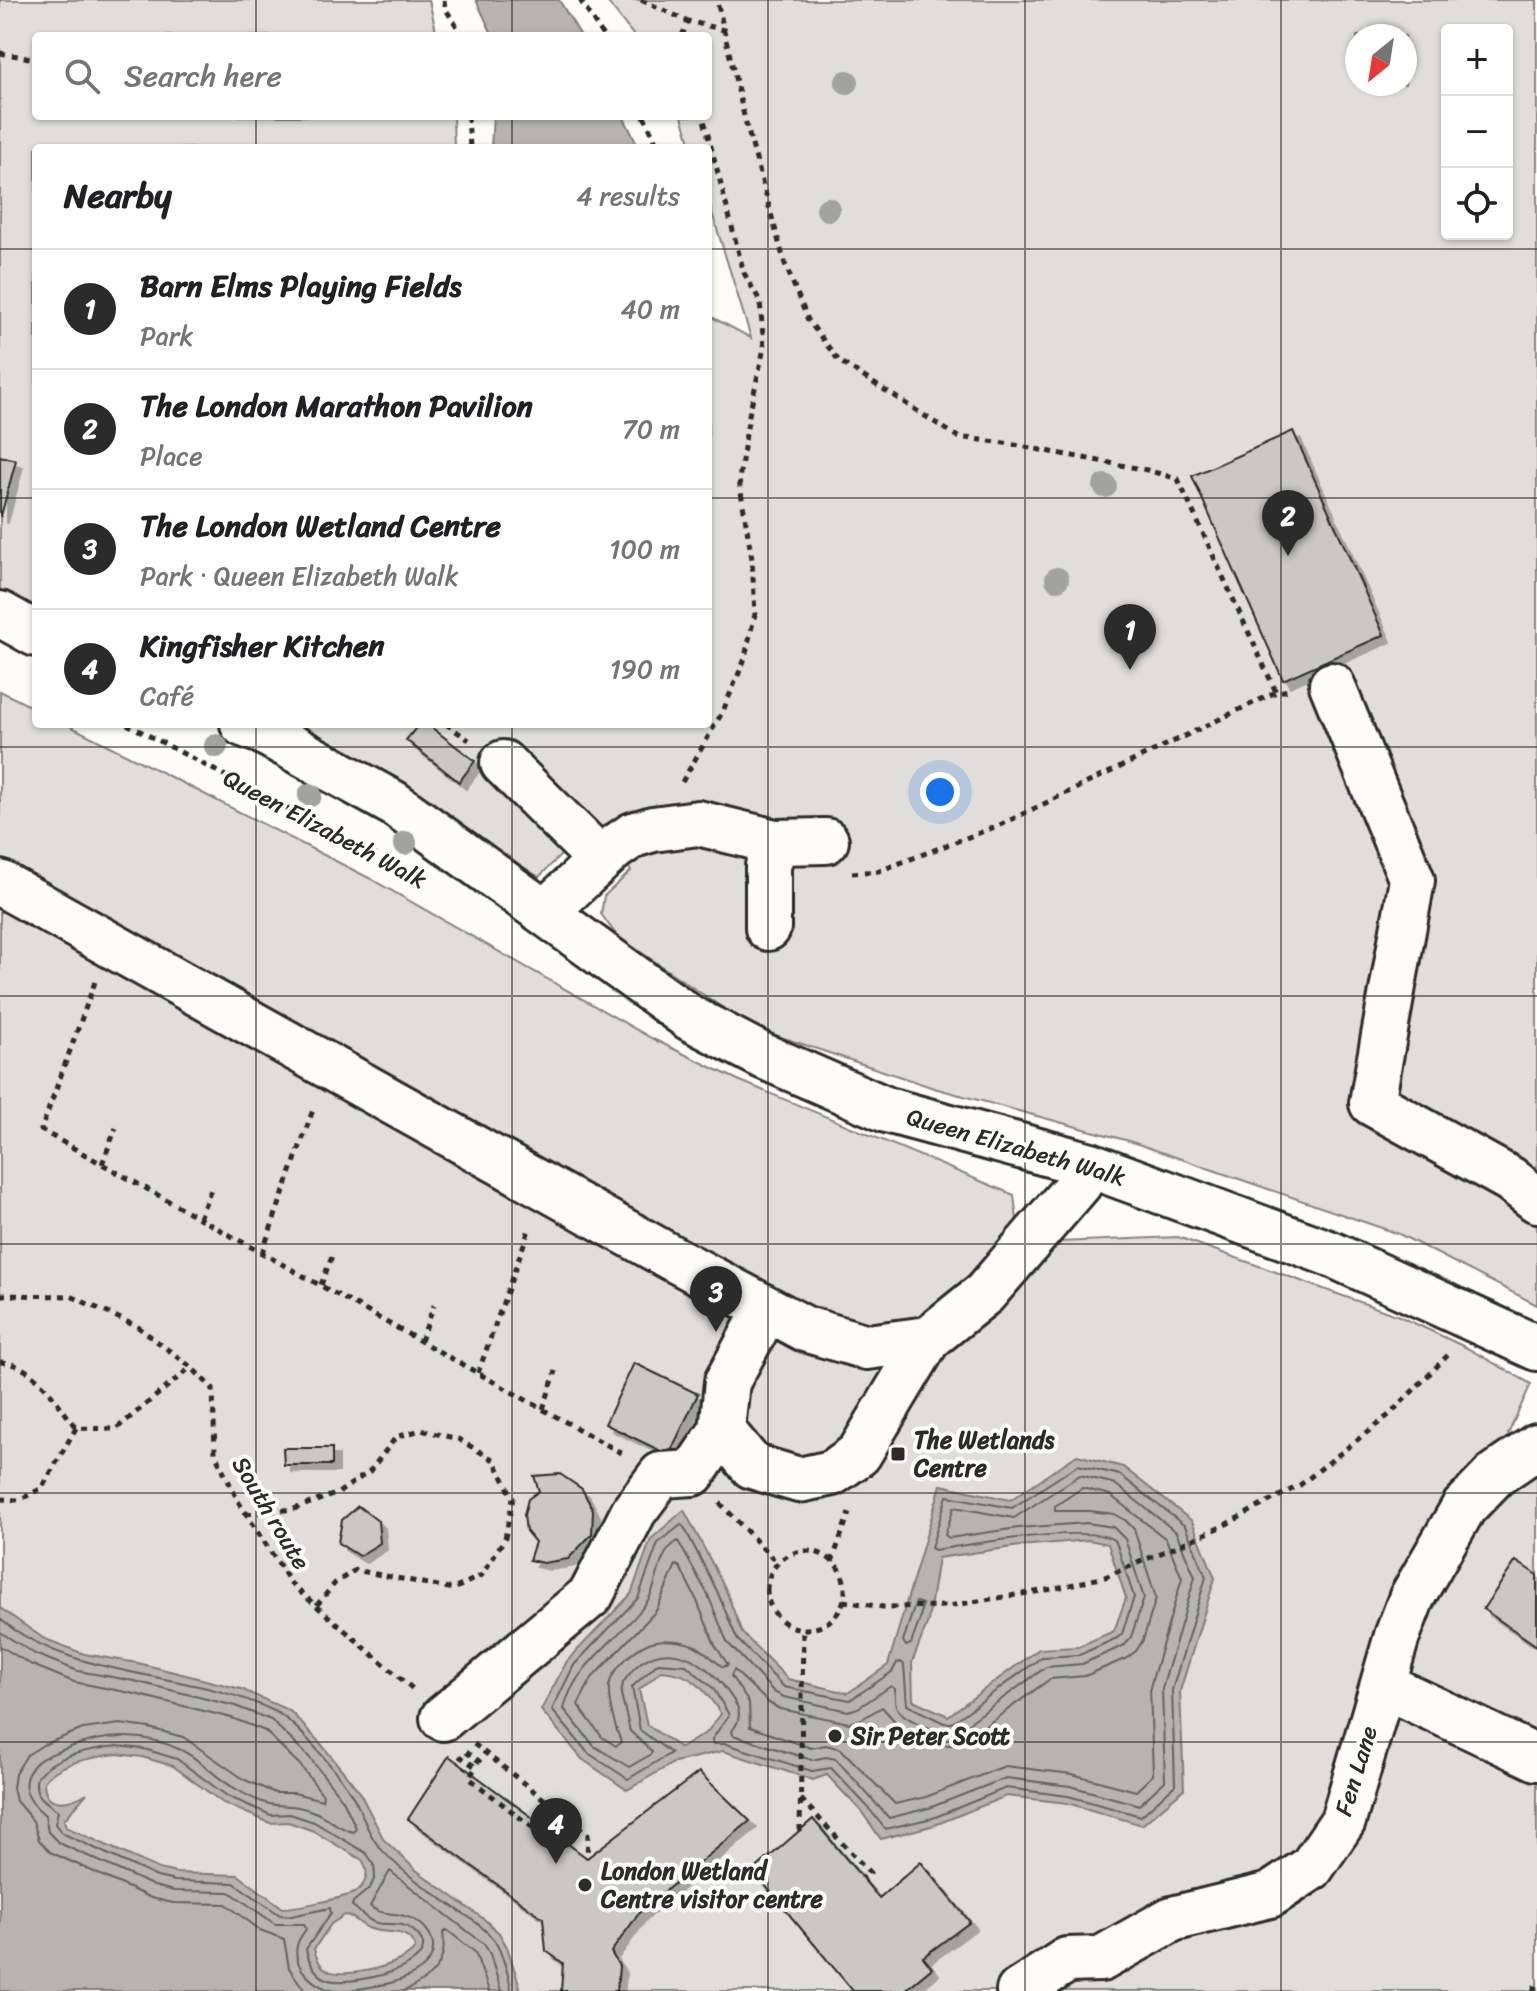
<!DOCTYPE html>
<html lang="en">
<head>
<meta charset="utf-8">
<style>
  :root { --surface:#fff; --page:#f2f2f2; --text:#202124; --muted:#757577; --line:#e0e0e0; --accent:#2b2b2b }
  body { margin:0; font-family:Sriracha,sans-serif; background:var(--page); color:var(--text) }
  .controls { position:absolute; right:24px; top:24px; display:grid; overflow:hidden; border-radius:8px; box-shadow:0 2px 6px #0004 }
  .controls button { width:72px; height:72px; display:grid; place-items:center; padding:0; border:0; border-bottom:2px solid var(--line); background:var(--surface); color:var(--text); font:40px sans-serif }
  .compass { position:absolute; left:1345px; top:24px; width:72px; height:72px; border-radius:50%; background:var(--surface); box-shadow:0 2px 6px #0004; rotate:210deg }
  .you { position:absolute; left:940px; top:792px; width:28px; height:28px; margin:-20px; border:6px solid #fff; border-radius:50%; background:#1a73e8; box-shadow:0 0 0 12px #1a73e833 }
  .badge { display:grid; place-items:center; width:52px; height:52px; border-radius:50%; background:var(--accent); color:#fff; font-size:26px; font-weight:700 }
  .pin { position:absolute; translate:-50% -66px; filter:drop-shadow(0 2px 4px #0008) }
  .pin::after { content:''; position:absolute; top:42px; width:28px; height:24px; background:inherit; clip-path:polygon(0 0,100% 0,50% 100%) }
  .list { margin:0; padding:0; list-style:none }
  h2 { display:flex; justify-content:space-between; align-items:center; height:104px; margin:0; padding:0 32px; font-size:34px }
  h2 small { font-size:26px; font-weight:400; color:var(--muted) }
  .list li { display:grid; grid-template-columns:52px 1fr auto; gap:24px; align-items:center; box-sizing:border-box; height:120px; padding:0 32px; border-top:2px solid var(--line) }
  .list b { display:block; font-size:30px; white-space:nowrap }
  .list p { margin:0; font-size:26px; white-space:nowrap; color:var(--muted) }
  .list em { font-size:26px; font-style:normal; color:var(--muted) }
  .icon { flex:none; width:44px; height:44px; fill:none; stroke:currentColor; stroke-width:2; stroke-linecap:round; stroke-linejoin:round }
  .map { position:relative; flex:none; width:1537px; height:1991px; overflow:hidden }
  .search { position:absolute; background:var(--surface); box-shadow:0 2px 6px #0004; left:32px; top:32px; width:680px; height:88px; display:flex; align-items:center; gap:20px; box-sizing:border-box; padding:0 28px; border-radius:8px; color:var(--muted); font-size:30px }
  .panel { position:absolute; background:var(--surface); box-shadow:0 2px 6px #0004; left:32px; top:144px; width:680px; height:584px; border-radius:8px }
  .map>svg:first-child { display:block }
  .green { fill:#dfdeda; stroke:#858482; stroke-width:2; fill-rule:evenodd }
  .water { fill:#b5b4b1; stroke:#7e7d7b; stroke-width:2; fill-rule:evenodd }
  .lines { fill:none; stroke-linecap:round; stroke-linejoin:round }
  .shore { stroke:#626261; stroke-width:2 }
  .building { fill:#c9c8c4; stroke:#2b2b2b; stroke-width:2; filter:url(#shadow) }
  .minor-casing { stroke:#2b2b2b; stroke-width:50 }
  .path { stroke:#2b2b2b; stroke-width:5; stroke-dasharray:6 6; stroke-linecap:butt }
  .minor { stroke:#fdfcf7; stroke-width:44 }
  .tree { fill:#a2a29f }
  .grid { fill:none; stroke:#2b2b2b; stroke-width:2; stroke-opacity:0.55 }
  .poi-dot { fill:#2b2b2b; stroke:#fdfcf7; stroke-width:3 }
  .labels { text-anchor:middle; stroke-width:8; stroke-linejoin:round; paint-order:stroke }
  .street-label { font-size:24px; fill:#2b2b2b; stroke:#fdfcf7 }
  .poi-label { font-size:24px; font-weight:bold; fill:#2b2b2b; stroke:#fdfcf7; text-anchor:start }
</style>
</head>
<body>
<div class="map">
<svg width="1537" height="1991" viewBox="0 0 1537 1991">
  <defs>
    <filter id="shadow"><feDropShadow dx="7" dy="7" stdDeviation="0" flood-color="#0004"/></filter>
  </defs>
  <rect width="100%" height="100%" fill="#fdfcf7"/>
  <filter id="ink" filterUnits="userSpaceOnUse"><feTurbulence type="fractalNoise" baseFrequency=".0125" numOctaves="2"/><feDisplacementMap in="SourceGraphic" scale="16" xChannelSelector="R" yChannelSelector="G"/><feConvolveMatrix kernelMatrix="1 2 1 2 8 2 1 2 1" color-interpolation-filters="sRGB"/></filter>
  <g filter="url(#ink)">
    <path class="green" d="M0 0H429L437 36H36V116H453L454 148H36V658L0 638Z
      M606 0H1537V1305L1399 1234 1129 1141 934 1088 751 1027 617 936 601 914 604 896 631 871 595 820 518 747 488 779 565 851 539 877 349 752 286 724H708V315L751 338 708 200V148H692L682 116H708V36H634ZM1447 30H1507V234H1447ZM1357 36H1405V84H1357Z
      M0 691 36 709V724H66L157 770 369 878 653 1039 738 1080 1014 1195 1017 1220 1058 1242 1178 1237 1399 1316 1465 1347 1531 1384 1508 1434 1537 1452V1991H0Z"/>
    <path class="water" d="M476 0H559L581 36H493Z
      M493 116H623L639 148H491Z
      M1077 1455 1123 1467 1192 1521 1215 1578 1180 1691 1184 1789 1142 1825 1067 1803 1006 1796 935 1825 881 1839 861 1811 827 1775 813 1780 723 1751 675 1762 627 1790 582 1759 541 1710 567 1661 631 1594 651 1539 684 1510 725 1588 742 1633 788 1679 848 1693 888 1665 941 1485 1010 1500ZM1089 1540 1108 1544 1126 1598 1114 1631 1077 1647 1039 1649 948 1716 913 1700 912 1663 928 1621 938 1558 1020 1546ZM661 1671C694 1673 704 1689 721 1714L707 1732 681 1748 647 1725 639 1690Z
      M0 1608 43 1638 84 1654 138 1663 241 1689 290 1711 322 1745 359 1791 384 1840 416 1870 485 1920 499 1933 507 1947 520 1987 518 1991H0ZM117 1754 142 1757 173 1766 223 1803 270 1823 288 1822 311 1830 362 1860C370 1871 367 1885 354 1893 344 1898 294 1908 283 1908L238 1875 176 1873 159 1869 66 1827 64 1820 87 1793C71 1803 45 1810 44 1782 58 1762 95 1757 117 1754ZM345 1915C356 1917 359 1924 368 1928 385 1936 408 1925 415 1948 405 1965 344 1980 327 1970 320 1966 316 1957 314 1949L331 1924Z"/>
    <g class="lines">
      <path class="shore" d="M1078 1465 1120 1475 1185 1526 1206 1577 1172 1690 1175 1785 1141 1816 1068 1796 1006 1788 933 1818 885 1829 867 1806 831 1768 812 1771 726 1744H713L712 1739 729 1715 713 1688 686 1665 658 1663 632 1687 640 1730 671 1753 628 1779 588 1753 552 1710 574 1665 638 1598 658 1543 681 1525 684 1527 717 1591 737 1639 784 1687 850 1700 892 1672 897 1663 901 1662 904 1665 907 1705 944 1723H952L1042 1657 1079 1655 1117 1638 1122 1634 1134 1597 1116 1542C1099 1522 965 1545 935 1550L931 1548 947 1496 1012 1508Z
        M1080 1475 1115 1484 1176 1532 1195 1577 1162 1689 1165 1781 1139 1805 1070 1786 1006 1778 929 1808 889 1818 836 1759 826 1757 812 1760 733 1735 732 1731C736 1726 739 1721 739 1714 739 1705 732 1699 728 1692 700 1652 654 1634 623 1683L621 1694 630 1731 652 1752 650 1755 629 1767 594 1746 564 1709C574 1665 618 1640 644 1606 660 1587 655 1554 678 1541L708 1595 727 1642 774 1692 784 1697 848 1711 858 1708 891 1686 895 1689C895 1696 894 1703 897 1708 904 1720 942 1735 955 1733L1046 1667 1082 1664 1125 1645 1131 1637 1144 1598 1125 1539 1113 1527 1087 1523 1018 1528 949 1538 945 1535 954 1507 1014 1518Z
        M1082 1488 1110 1495 1166 1539 1182 1578 1150 1687 1153 1775 1136 1791 1072 1774 1005 1766 926 1797 895 1804 841 1749 826 1745 811 1748 750 1727 749 1703 731 1676 734 1670 769 1703 780 1709 849 1723 862 1719 882 1707 900 1727 938 1745H954L966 1740 1050 1679 1085 1676 1127 1658 1136 1651 1143 1640 1156 1598 1134 1529 1125 1520 1114 1514 1090 1511H1055V1506Z
        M676 1565 680 1567 697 1601 715 1645 728 1665 723 1667C713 1660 704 1649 693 1645 683 1641 666 1639 656 1641 638 1644 611 1669 609 1687 608 1703 615 1727 621 1742L616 1746 602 1737 578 1705 592 1678 656 1611Z
        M916 1602 922 1604 920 1619 911 1644 906 1646 903 1641Z
        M0 1619C77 1682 188 1669 274 1711 296 1721 339 1774 352 1795 362 1810 365 1829 377 1844 399 1872 433 1892 461 1912 473 1920 485 1928 494 1940 501 1950 510 1978 511 1991
        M0 1632 35 1654 78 1671 134 1681 235 1706 271 1720 309 1757 343 1800 356 1828 354 1832C341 1830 329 1819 317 1813 302 1806 291 1806 275 1805 263 1804 246 1795 236 1789 216 1779 201 1759 181 1750 142 1731 100 1735 62 1750 50 1755 38 1758 31 1769 18 1787 30 1803 45 1815L48 1832 59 1843 154 1886 174 1891 230 1892 275 1924H304L306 1929C303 1934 298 1939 297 1946 292 1968 315 1987 334 1991
        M0 1646 30 1664 74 1682 131 1693 232 1718 265 1731 300 1765 323 1795 322 1800 294 1793H275L245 1780 183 1737 149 1728 120 1724 83 1729 43 1745 27 1755 15 1774 13 1788 16 1801 33 1821 39 1840 50 1852 151 1898 173 1903 226 1904 260 1930 284 1939 289 1968 305 1991
        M117 1746 144 1749 177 1759 227 1796 271 1815 290 1814 314 1822 366 1853 374 1864 375 1877 370 1888 353 1902 352 1906C360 1911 367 1921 377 1923 393 1926 403 1920 417 1934 449 1967 345 1988 326 1979 314 1973 308 1960 306 1949L331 1913 330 1908 291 1916 280 1915 234 1883 175 1881 157 1877 62 1833 55 1824 58 1811C45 1801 32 1795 37 1777 53 1755 92 1749 117 1746Z
        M341 1991C366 1988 436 1982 433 1945 432 1936 427 1929 421 1924 402 1909 381 1918 370 1906L390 1871 484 1944 490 1954 501 1991
        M404 1991C431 1979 448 1965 443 1933L447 1930 475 1952 489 1991"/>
    </g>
    <path class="building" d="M1293 431 1384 635 1283 680 1192 476Z
      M0 456 16 460 1 516H0Z
      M419 724H427L475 761 459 782 406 740Z
      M634 1363 698 1394 669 1455 605 1424Z
      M283 1448H332V1465H284Z
      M560 1474 582 1489 593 1510 592 1534 568 1559 543 1563 529 1560 535 1542 526 1531 524 1515 528 1499 539 1491 534 1476Z
      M358 1506 378 1521 380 1543 359 1556 338 1543 342 1520Z
      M1516 1561 1537 1575V1646L1483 1609Z
      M449 1756 587 1858 699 1772 750 1821 640 1912 611 1952 619 1966 617 1991H561L563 1963 546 1951 543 1918 408 1819Z
      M813 1819 879 1898 921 1862 970 1922 923 1957 932 1968 904 1991H853L753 1871Z"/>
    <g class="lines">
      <g class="minor-casing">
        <path id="minor" d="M0 614 36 634
          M1332 685 1412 880 1372 1103 1510 1179 1537 1200
          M243 724 262 731 393 803 690 1018 763 1056 887 1110 1090 1165 1331 1254 1537 1348
          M503 763 601 860
          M0 883 672 1258 805 1329 867 1347 928 1339
          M545 912 614 848 633 835 653 829 698 823 775 842 826 841
          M768 928V866L775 842
          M766 1310 727 1382 722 1430 752 1466 799 1480 832 1473 859 1454 928 1339 985 1293 1079 1184 1090 1165
          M1383 1685 1537 1758
          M443 1718 591 1595 634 1511 661 1475 693 1473 722 1430
          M1019 1991 1067 1960 1101 1959 1172 1919 1270 1895 1311 1868 1343 1821 1397 1636 1412 1597 1464 1507 1495 1475 1537 1446"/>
      </g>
      <path class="path" d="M444 0 445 8 463 36
        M580 0 603 36
        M641 0 688 21 724 30
        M718 5 745 120 785 264 808 320 839 361 958 437 1004 443 1147 470 1178 479 1276 692 1291 690
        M682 36 688 21
        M0 53 36 59
        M468 116 470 148
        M644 116 659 148
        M127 724 423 880
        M446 724 469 740
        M682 782 723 711 744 661 755 614 752 559 739 480 749 415 764 348 760 301 744 273 703 116
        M852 873 879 871 1000 825 1276 692
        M95 982 41 1130 625 1455
        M102 1164 116 1128
        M199 1218 213 1185
        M262 1253 314 1107
        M321 1285 332 1256
        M0 1295 71 1296 138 1327 191 1367 213 1389 215 1453 238 1501 292 1585 413 1689
        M421 1341 434 1305
        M0 1362C35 1364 56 1401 76 1428
        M478 1373 530 1227
        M543 1409 556 1371
        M0 1499 19 1500 42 1488 76 1428 116 1429 191 1367
        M720 1503 777 1563
        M246 1514 294 1509 338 1493 370 1471 396 1437 421 1430 458 1439 494 1460 513 1498 505 1538 482 1575 454 1589 355 1570 335 1583 317 1605
        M767 1590a39 39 0 1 1 78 0a39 39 0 1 1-78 0Z
        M832 1562 849 1513
        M843 1601 883 1607 948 1606 1047 1590 1105 1577 1221 1527 1300 1485 1389 1415 1449 1354
        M474 1744 588 1834 587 1858
        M466 1752 479 1761 485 1752
        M459 1756 476 1767 469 1778 554 1844
        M801 1799 870 1873 862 1878
        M800 1831 803 1631
        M551 1832 563 1814
        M1533 1991 1537 1980"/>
      <use href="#minor" class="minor"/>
    </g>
    <g class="tree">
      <circle cx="847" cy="82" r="12"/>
      <circle cx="828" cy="209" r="12"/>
      <circle cx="1105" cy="486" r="12"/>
      <circle cx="1057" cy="579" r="12"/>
      <circle cx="216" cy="746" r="12"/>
      <circle cx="310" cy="795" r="12"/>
      <circle cx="405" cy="843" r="12"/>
    </g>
  </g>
  <path class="grid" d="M256 0V36M512 0V36M768 0V1991M1025 0V1991M1281 0V1991M256 116V148M512 116V148M0 249H36M708 249H1537M0 498H36M708 498H1537M256 724V1991M512 724V1991M0 747H1537M0 996H1537M0 1244H1537M0 1493H1537M0 1742H1537"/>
  <g class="poi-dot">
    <rect x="890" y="1446" width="16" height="16" rx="4"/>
    <circle cx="835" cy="1736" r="8"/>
    <circle cx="585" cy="1885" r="8"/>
  </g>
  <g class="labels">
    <g class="street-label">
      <text transform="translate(325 829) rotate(28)" y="8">Queen Elizabeth Walk</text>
      <text transform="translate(1016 1147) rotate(16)" y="8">Queen Elizabeth Walk</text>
      <text transform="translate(271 1513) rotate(59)" y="8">South route</text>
      <text transform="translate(1356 1771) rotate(-73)" y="8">Fen Lane</text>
    </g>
    <g class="poi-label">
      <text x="914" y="1448">The Wetlands<tspan x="914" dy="28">Centre</tspan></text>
      <text x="851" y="1744">Sir Peter Scott</text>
      <text x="601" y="1879">London Wetland<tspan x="601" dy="28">Centre visitor centre</tspan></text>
    </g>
  </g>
</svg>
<div class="controls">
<button>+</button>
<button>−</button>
<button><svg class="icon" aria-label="locate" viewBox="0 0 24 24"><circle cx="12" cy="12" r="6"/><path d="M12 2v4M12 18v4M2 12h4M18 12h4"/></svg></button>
</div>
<svg class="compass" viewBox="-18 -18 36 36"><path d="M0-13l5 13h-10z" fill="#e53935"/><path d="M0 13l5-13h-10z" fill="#757577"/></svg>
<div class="you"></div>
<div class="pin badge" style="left:1130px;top:670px">1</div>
<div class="pin badge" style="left:1288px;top:556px">2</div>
<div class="pin badge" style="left:716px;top:1332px">3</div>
<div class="pin badge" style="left:556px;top:1864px">4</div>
<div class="search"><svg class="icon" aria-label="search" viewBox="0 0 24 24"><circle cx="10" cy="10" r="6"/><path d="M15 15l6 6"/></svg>Search here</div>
<section class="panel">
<h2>Nearby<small>4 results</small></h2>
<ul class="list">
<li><span class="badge">1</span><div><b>Barn Elms Playing Fields</b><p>Park</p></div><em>40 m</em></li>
<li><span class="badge">2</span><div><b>The London Marathon Pavilion</b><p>Place</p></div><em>70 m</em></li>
<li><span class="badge">3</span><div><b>The London Wetland Centre</b><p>Park · Queen Elizabeth Walk</p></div><em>100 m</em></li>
<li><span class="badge">4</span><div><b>Kingfisher Kitchen</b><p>Café</p></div><em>190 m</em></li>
</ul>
</section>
</div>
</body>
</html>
